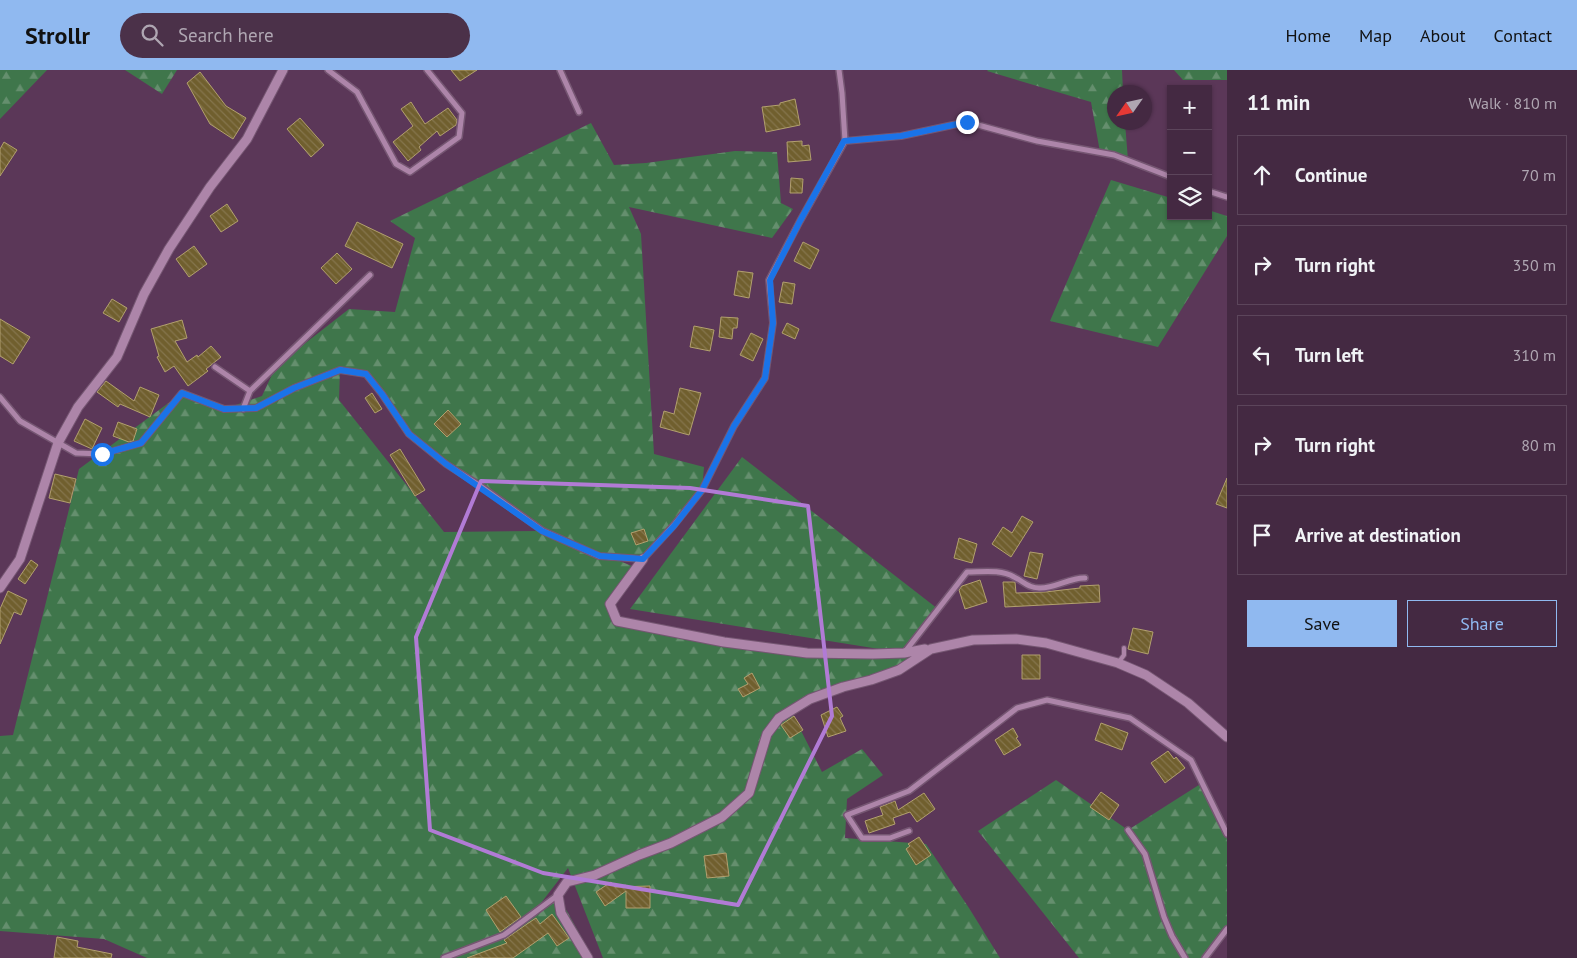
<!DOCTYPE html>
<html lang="en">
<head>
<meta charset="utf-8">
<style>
  :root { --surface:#442942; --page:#4b3149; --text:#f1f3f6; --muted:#afa6b2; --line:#5c455b; --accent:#90b9f0 }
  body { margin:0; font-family:"PT Sans",sans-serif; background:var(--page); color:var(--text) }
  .controls { position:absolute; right:15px; top:15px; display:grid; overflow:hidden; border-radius:0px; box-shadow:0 1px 4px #0004 }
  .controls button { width:45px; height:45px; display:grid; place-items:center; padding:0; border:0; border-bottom:1px solid var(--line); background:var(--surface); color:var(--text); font:25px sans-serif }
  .compass { position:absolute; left:1107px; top:15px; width:45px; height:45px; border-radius:50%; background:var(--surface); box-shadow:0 1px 4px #0004; rotate:236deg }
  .stop { position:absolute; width:15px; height:15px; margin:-11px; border:4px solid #1a73e8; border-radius:50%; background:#fff }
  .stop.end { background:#1a73e8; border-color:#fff; box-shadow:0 1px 5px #0008 }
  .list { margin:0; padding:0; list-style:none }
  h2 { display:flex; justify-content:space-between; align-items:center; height:65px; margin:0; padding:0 20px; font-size:21px }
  h2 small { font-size:16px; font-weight:400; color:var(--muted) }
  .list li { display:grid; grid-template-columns:32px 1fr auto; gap:15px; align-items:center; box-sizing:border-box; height:80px; margin:0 10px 10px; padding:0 10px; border:1px solid var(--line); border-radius:0px }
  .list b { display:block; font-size:19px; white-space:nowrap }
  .list em { font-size:16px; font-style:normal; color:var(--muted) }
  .actions { display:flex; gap:10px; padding:15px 20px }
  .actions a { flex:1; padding:11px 0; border:1px solid var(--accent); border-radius:0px; text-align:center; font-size:18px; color:var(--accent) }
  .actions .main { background:var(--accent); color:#111 }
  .icon { flex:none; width:28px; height:28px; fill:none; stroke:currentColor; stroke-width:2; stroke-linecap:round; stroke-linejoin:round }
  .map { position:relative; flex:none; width:1227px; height:888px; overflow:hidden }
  header { display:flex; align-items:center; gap:30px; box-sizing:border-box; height:70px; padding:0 25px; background:var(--accent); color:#111 }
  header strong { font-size:24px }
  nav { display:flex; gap:28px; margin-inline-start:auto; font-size:18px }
  .search { width:350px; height:45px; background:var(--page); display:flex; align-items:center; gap:12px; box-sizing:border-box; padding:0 18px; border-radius:28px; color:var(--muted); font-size:19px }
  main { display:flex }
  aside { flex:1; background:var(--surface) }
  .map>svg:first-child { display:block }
  .forest { fill:url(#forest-firs); fill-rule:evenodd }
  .building { fill:url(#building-back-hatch); stroke:#b2a06e }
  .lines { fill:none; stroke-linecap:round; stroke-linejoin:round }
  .service-casing { stroke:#755672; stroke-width:6 }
  .minor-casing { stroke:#755672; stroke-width:8 }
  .tertiary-casing { stroke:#755672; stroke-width:11 }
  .service { stroke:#ad85a9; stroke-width:4 }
  .minor { stroke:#ad85a9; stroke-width:5 }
  .tertiary { stroke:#ad85a9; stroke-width:9 }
  .route { stroke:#1a73e8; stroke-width:6 }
  .marked { fill:none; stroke:#b17bd5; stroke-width:4; stroke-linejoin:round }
</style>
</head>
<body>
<header>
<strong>Strollr</strong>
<div class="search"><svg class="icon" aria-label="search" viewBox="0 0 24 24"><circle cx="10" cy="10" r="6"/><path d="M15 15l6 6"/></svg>Search here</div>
<nav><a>Home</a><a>Map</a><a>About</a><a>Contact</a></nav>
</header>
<main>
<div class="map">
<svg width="1227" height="888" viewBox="0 0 1227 888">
  <defs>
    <pattern id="forest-firs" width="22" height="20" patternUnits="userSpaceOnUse" patternTransform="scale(1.25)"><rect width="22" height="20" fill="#3f764b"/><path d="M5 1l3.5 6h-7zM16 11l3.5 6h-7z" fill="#658f6e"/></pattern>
    <pattern id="building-back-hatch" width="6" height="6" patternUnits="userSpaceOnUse" patternTransform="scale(1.25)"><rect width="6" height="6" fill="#705f2e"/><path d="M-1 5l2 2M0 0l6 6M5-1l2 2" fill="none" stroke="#85754d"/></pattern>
  </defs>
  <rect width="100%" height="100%" fill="#5b3758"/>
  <path class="forest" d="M0 0H47L0 49Z
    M125 0H177L162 24Z
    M988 0H1122L1123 22H1114V52L1125 53 1128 90 1100 82 1091 32 987 1Z
    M1174 0H1227V10H1183Z
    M591 53 614 95 646 93 735 81 777 82 781 133 793 139 772 168 629 137 641 164 654 384 704 397 702 420 643 489 612 488 637 498 610 534 617 551 758 577 916 588 791 641 822 702 862 679 883 705 847 729 845 768 926 774 969 838 1000 888H603L568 798 541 833 558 825 593 888H147L104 869 0 861V666L13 665 79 399 182 323 224 339 262 326 276 296 349 239 395 242 415 168 390 151ZM340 300 366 304 409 364 542 461 444 462 339 330Z
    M1111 110 1171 128V146H1208V140L1227 146V166L1158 277 1050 251Z
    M742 387 938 539 904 583 630 539Z
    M1056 710 1128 760 1202 713 1227 764V859L1205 888H1079L978 761Z"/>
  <path class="building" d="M451 0H477L460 11Z
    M200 2 226 36 246 48 233 69 210 54 187 13Z
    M795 29 800 55 766 62 762 37 780 35V33Z
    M411 32 425 54 448 38 457 50 456 55 440 66 437 61 419 77 421 80 408 91 393 72 413 56 401 39Z
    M300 48 324 75 311 87 287 59Z
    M802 71V76L809 75 811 90 788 92 787 72Z
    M4 72 17 80 0 106V79Z
    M791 108 803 109 802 123H790Z
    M227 134 238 151 221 162 210 146Z
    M357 152 403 174 392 198 345 176Z
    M803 172 819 180 810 199 794 191Z
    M194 176 207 194 189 207 176 189Z
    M337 183 352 199 336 214 321 198Z
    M738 201 753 203 749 228 734 225Z
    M783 212 795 214 792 234 779 232Z
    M112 229 127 238 119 252 103 243Z
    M721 247 738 248 737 258H733L732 269 719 267Z
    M0 249 30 267 13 294 0 286Z
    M182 250 187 268 175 271 187 292 197 285 198 287 211 276 221 287 206 299 208 301 188 316 174 296 165 302 157 287 159 286 151 259Z
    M787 253 799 259 795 269 782 263Z
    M694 256 714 260 710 281 690 277Z
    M751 263 763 269 753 291 740 285Z
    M106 311 134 331 140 317 159 325 150 347 120 334 118 337 97 322Z
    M680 318 701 323 689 365 660 357 664 341 674 344Z
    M372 323 382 339 375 343 365 328Z
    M448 340 461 354 447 367 434 354Z
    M85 349 102 358 92 379 74 371Z
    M118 352 137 359 133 371 129 372 113 366Z
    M400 379 425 420 415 426 390 385Z
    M55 404 76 409 70 433 49 428Z
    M1227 408V438L1216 434Z
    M1022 446 1033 452 1011 487 992 474 1003 457 1012 463Z
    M644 459 648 471 636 475 631 463Z
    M959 468 977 474 972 493 954 488Z
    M1030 482 1043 484 1037 509 1024 506Z
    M31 490 38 495 25 514 18 509Z
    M980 510 987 532 965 539 959 520 962 516Z
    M1003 512H1015L1016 523 1045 522 1080 518V516L1099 515 1100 532 1005 537Z
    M8 521 27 530 21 545 14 542 0 574V539Z
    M1133 558 1153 562 1148 584 1128 579Z
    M1022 585H1040V609H1022Z
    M752 603 760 618 743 627 738 619 748 614 744 608Z
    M837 637 843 646 840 648 846 661 828 667 821 645Z
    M794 646 803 660 790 668 781 655Z
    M1101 653 1128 663 1122 680 1095 670Z
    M1013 658 1018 667 1016 668 1021 675 1004 685 995 670Z
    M1168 681 1174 689 1176 687 1185 698 1165 713 1151 693Z
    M1101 722 1119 735 1109 750 1090 737Z
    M924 723 935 739 917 752 910 742 893 748 895 754 869 763 865 751 883 745 880 737 895 731 898 740Z
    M919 767 931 785 916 795 906 779 910 776 908 774Z
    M726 783 729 806 707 808 704 786Z
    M611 812 615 817 650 816V838H626V821L605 836 596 822Z
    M506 826 521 847 500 862 486 840Z
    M552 844 569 868 557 876 548 863 513 888H467L507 873 504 870 527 854 536 848 540 854Z
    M57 867 78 871 77 877 112 884 111 888H54Z"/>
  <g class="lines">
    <g class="service-casing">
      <path id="service" d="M1118 593 1124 585V578"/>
    </g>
    <g class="minor-casing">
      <path id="minor" d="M328 0 357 22 396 94 410 102 459 67 462 43 427 0
        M560 0 579 42
        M839 0 842 23 845 71
        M1208 121 1227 127
        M215 297 250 321
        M0 327 20 351 76 383 102 384 141 373 182 323 224 339 256 338 294 318 340 300 366 304 382 324 409 364 446 394 479 415 543 461 599 486 643 489 674 455 702 420 734 356 765 308 773 253 769 210 800 151 845 71 901 66 967 52 1037 71 1114 85 1171 107
        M243 339 250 321 370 205
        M904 583 967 502C982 502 1001 499 1014 507 1023 511 1028 518 1039 518 1054 519 1071 507 1085 508
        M1128 760 1145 784 1164 847 1172 866 1185 888
        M909 761 890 768H862L847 745 909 721 1017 638 1047 630 1130 648 1191 690 1227 764
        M444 888 504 865 558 825
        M1205 888 1227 859"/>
    </g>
    <g class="tertiary-casing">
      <path id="tertiary" d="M643 489 610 534 617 551 724 572 807 583 873 584 904 583 925 579
        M0 518 20 489 58 373 78 337 117 287 144 224 169 179 210 117 247 69 283 0
        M588 888 561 843 558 825 567 812 595 805 639 785 671 773 722 747 749 723 767 664 779 648 810 629 843 617 871 610 899 600 931 579 973 570 1016 569 1046 573 1118 593 1146 605 1188 633 1227 667"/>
    </g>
    <use href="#service" class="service"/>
    <use href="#minor" class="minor"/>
    <use href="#tertiary" class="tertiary"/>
  </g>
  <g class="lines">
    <path class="route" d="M102 384 141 373 182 323 224 339 256 338 294 318 340 300 366 304 382 324 409 364 446 394 542 461 600 486 643 489 674 456 702 420 734 356 765 308 773 253 770 210 800 151 844 71 901 66 967 52"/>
  </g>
  <path class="marked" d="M481 411 690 418 808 436 832 646 738 835 543 803 430 760 416 567Z"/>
</svg>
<div class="controls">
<button>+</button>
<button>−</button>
<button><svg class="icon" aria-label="layers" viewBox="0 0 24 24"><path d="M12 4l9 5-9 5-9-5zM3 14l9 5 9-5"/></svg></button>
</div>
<svg class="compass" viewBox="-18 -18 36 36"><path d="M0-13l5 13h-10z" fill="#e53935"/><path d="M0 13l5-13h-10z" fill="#afa6b2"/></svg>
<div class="stop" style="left:102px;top:384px"></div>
<div class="stop end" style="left:967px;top:52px"></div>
</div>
<aside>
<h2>11 min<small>Walk · 810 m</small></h2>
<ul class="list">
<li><svg class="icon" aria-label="ahead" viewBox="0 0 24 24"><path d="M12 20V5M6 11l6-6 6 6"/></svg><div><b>Continue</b></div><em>70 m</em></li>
<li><svg class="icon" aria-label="right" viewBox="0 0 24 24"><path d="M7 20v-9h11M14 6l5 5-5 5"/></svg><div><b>Turn right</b></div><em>350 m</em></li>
<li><svg class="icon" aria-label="left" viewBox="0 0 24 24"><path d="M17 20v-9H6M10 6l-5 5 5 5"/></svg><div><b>Turn left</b></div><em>310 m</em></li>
<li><svg class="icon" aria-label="right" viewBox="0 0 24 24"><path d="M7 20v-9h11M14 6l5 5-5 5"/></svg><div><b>Turn right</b></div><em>80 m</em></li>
<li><svg class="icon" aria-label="arrive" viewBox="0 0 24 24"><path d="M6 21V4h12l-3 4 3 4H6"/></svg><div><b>Arrive at destination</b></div></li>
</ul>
<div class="actions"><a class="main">Save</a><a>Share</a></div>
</aside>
</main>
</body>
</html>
